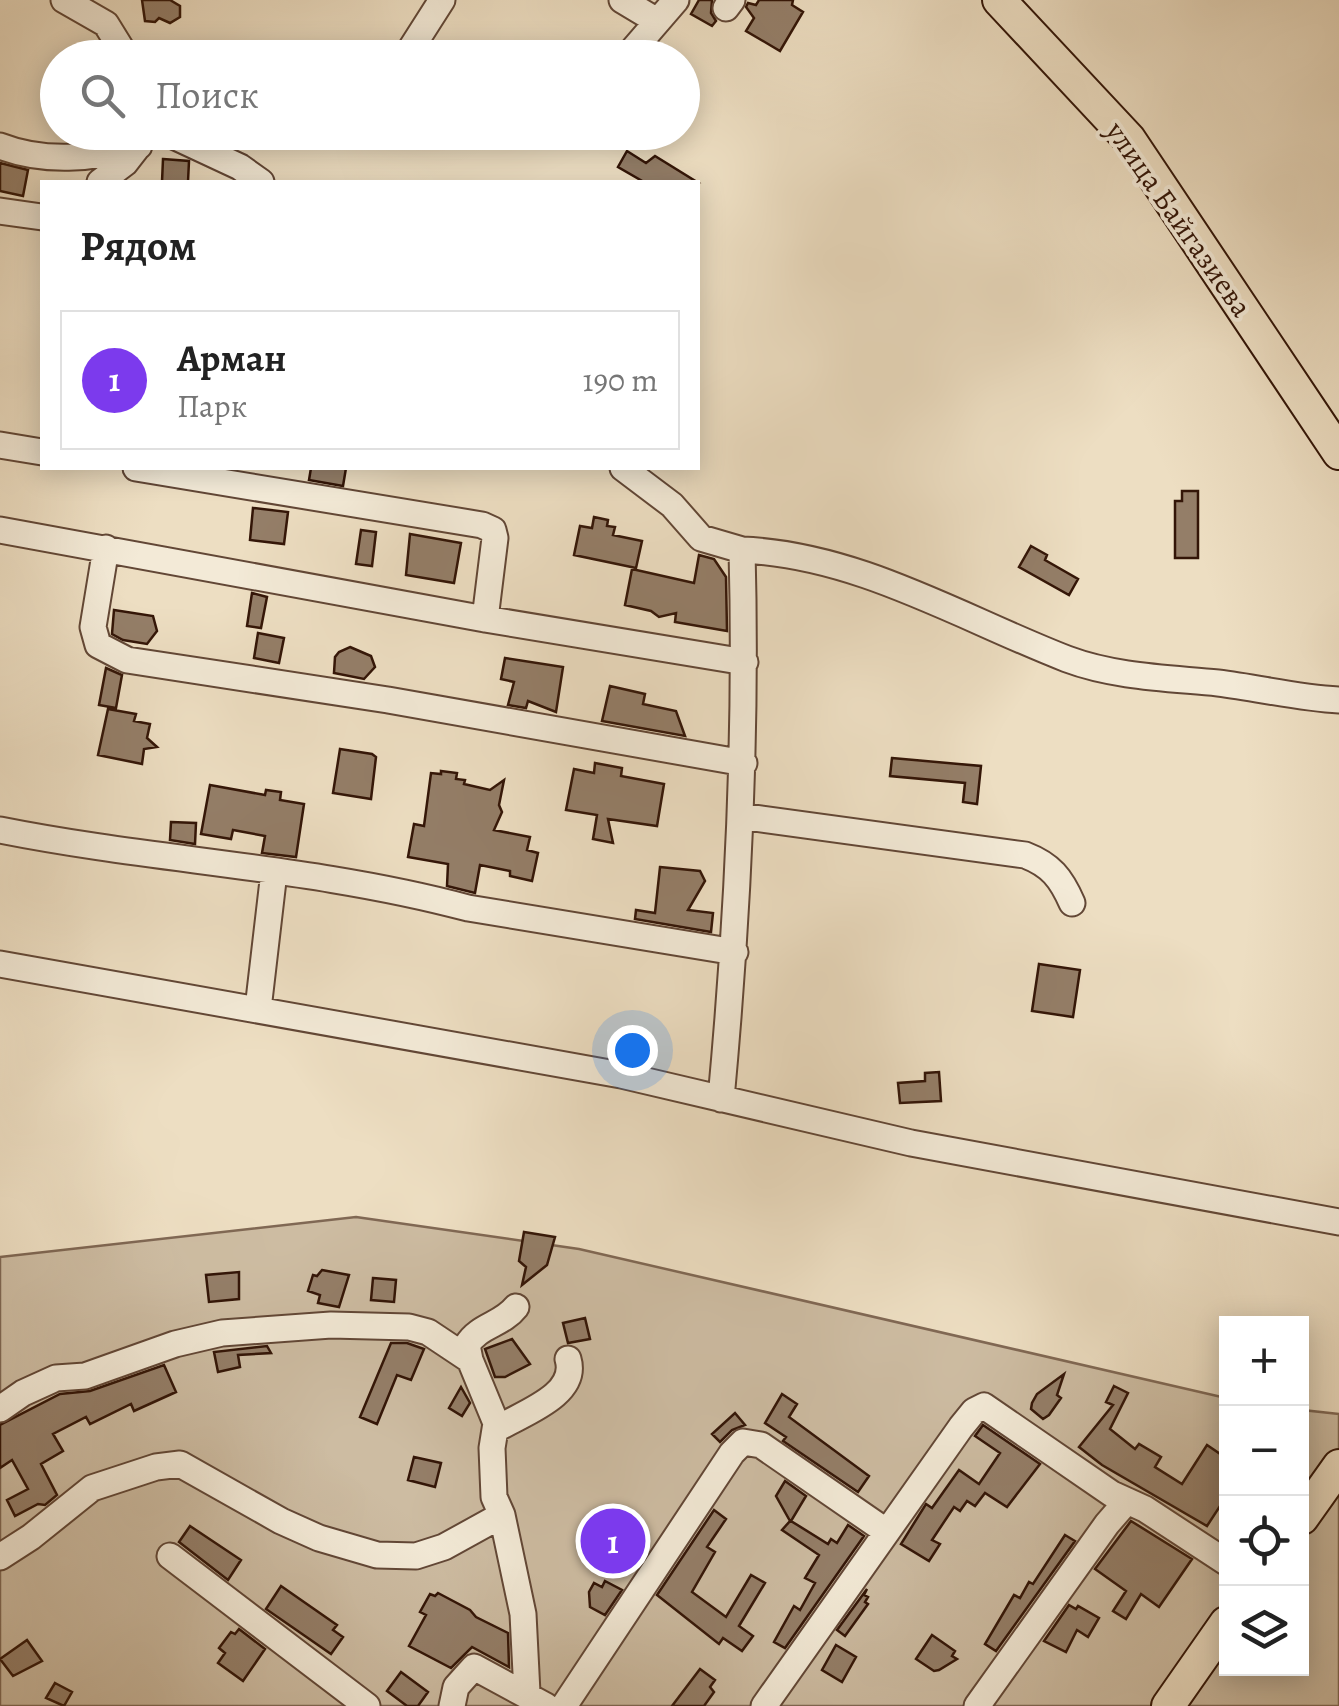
<!DOCTYPE html>
<html lang="ru">
<head>
<meta charset="utf-8">
<style>
  :root { --surface:#fff; --page:#f6f6f6; --text:#222; --muted:#767676; --line:#e0e0e0; --accent:#7c3aed }
  body { margin:0; font-family:Alegreya,serif; background:var(--page); color:var(--text) }
  .controls { position:absolute; right:30px; bottom:30px; display:grid; overflow:hidden; border-radius:0px; box-shadow:0 5px 25px #0003 }
  .controls button { width:90px; height:90px; display:grid; place-items:center; padding:0; border:0; border-bottom:2px solid var(--line); background:var(--surface); color:var(--text); font:50px sans-serif }
  .you { position:absolute; left:632px; top:1050px; width:35px; height:35px; margin:-25px; border:8px solid #fff; border-radius:50%; background:#1a73e8; box-shadow:0 0 0 15px #1a73e833 }
  .badge { display:grid; place-items:center; width:65px; height:65px; border-radius:50%; background:var(--accent); color:#fff; font-size:32px; font-weight:700 }
  .pin { position:absolute; translate:-50% -50%; border:5px solid #fff; box-shadow:0 2px 10px #0006 }
  .list { margin:0; padding:0; list-style:none }
  h2 { display:flex; justify-content:space-between; align-items:center; height:130px; margin:0; padding:0 40px; font-size:42px }
  h2 small { font-size:32px; font-weight:400; color:var(--muted) }
  .list li { display:grid; grid-template-columns:65px 1fr auto; gap:30px; align-items:center; box-sizing:border-box; height:140px; margin:0 20px 20px; padding:0 20px; border:2px solid var(--line); border-radius:0px }
  .list b { display:block; font-size:38px; white-space:nowrap }
  .list p { margin:0; font-size:32px; white-space:nowrap; color:var(--muted) }
  .list em { font-size:32px; font-style:normal; color:var(--muted) }
  .icon { flex:none; width:55px; height:55px; fill:none; stroke:currentColor; stroke-width:2; stroke-linecap:round; stroke-linejoin:round }
  .map { position:relative; flex:none; width:1339px; height:1706px; overflow:hidden }
  .search { position:absolute; background:var(--surface); box-shadow:0 5px 25px #0003; left:40px; top:40px; width:660px; height:110px; display:flex; align-items:center; gap:25px; box-sizing:border-box; padding:0 35px; border-radius:55px; color:var(--muted); font-size:38px }
  .panel { position:absolute; background:var(--surface); box-shadow:0 5px 25px #0003; left:40px; top:180px; width:660px; height:290px; border-radius:0px }
  .map>svg:first-child { display:block }
  .green { fill:#cdbca2; stroke:#806854; stroke-width:2.5 }
  .building { fill:#947e68; stroke:#331507; stroke-width:2.5 }
  .lines { fill:none; stroke-linecap:round; stroke-linejoin:round }
  .minor-casing { stroke:#624736; stroke-width:29 }
  .major-casing { stroke:#331507; stroke-width:36 }
  .minor { stroke:#f3ead7; stroke-width:25 }
  .major { stroke:#eddec2; stroke-width:32 }
  .labels { text-anchor:middle; stroke-width:8; stroke-linejoin:round; paint-order:stroke }
  .street-label { font-size:30px; fill:#331507; stroke:#f3ead7 }
</style>
</head>
<body>
<div class="map">
<svg width="1339" height="1706" viewBox="0 0 1339 1706">
  <rect width="100%" height="100%" fill="#eddec2"/>
  <filter id="stains"><feTurbulence type="fractalNoise" baseFrequency=".002" numOctaves="4"/><feColorMatrix values="0 0 0 0 .2 0 0 0 0 .09 0 0 0 0 .02 0 0 0 .5 -.17"/></filter>
  <radialGradient id="worn" r=".72"><stop offset=".6" stop-color="#630" stop-opacity="0"/><stop offset="1" stop-color="#630" stop-opacity=".3"/></radialGradient>
  <path class="green" d="M356 1217 579 1249 1226 1398V1668H1302V1410L1339 1414V1706H0V1257Z"/>
  <path class="building" d="M142 0H170L180 6V17L170 23 159 18 155 22 145 21Z
    M699 0H712L711 13 716 21 712 26 691 14Z
    M759 0H793L792 5 803 12 780 51 746 31 754 18 746 7 748 3 756 5Z
    M627 151 646 163 655 156 697 182H644L618 167Z
    M163 159 189 161 188 182H162Z
    M0 163 28 170 23 196 0 191Z
    M311 468H346L343 486 309 480Z
    M1182 491H1198V558H1175V501H1182Z
    M253 508 288 512 284 544 250 540Z
    M594 517 608 520 607 526 615 527 613 535 642 541 636 568 574 555 580 526 592 528Z
    M361 530 376 532 372 566 356 564Z
    M410 534 461 543 454 583 406 575Z
    M1031 546 1047 555 1045 560 1078 579 1069 595 1019 567Z
    M699 555 714 559 726 577 727 631 675 622 676 613 659 617 651 611 625 605 632 569 694 583Z
    M252 593 267 597 261 628 247 626Z
    M114 610 153 616 157 631 147 644 123 640 112 634Z
    M258 633 284 638 279 663 254 658Z
    M350 647 371 656 375 667 364 679 334 673 335 657 339 652Z
    M505 658 563 667 556 712 528 701 526 708 508 705 514 682 501 679Z
    M106 668 122 675 116 708 99 705Z
    M610 686 645 694 643 704 676 711 685 736 602 721Z
    M108 709 136 714 134 721 150 724 147 738 157 747 144 749 142 764 98 755Z
    M340 749 372 754 376 757 371 799 333 793Z
    M892 758 981 766 977 804 963 802 965 783 890 776Z
    M595 763 622 768 621 776 664 784 657 826 608 819 613 843 593 839 597 815 566 810 574 769 594 773Z
    M441 771 457 773 456 779 465 780 464 784 490 790 504 780 499 805 502 812 494 830 530 837 527 850 538 853 532 881 510 876V871L480 865 475 893 447 886 448 864 408 857 414 824 424 826 431 773 441 774Z
    M210 785 265 795 266 790 281 792 280 800 304 804 296 857 262 853 265 836 233 830 231 839 201 834Z
    M171 822 196 823 195 844 170 840Z
    M660 867 700 871 705 881 688 910 713 913 711 932 635 919 636 910 655 913Z
    M1039 964 1080 970 1073 1017 1032 1011Z
    M939 1072 941 1101 900 1103 898 1083 925 1081V1073Z
    M524 1232 555 1237 547 1265 522 1285 526 1267 519 1261Z
    M322 1270 349 1275 339 1307 318 1303 320 1295 308 1291 313 1275 317 1276Z
    M239 1272V1299L209 1302 206 1275Z
    M373 1278 396 1280 394 1302 371 1300Z
    M585 1318 590 1339 568 1343 563 1323Z
    M512 1339 530 1364 505 1377H495L485 1349Z
    M391 1343H407L424 1349 411 1380 397 1375 377 1424 360 1417Z
    M267 1346 271 1353 238 1355 240 1367 218 1372 214 1352Z
    M164 1365 176 1392 134 1411 131 1404 90 1424 86 1417 53 1434 63 1451 41 1464 57 1495 45 1505 38 1504 15 1516 7 1500 28 1489 12 1460 0 1468V1425L60 1394 90 1391Z
    M1064 1374 1057 1395 1061 1398 1049 1415 1043 1419 1031 1409 1032 1403 1037 1394Z
    M1114 1386 1128 1393 1110 1429 1135 1449 1139 1444 1161 1457 1155 1467 1182 1484 1207 1445 1226 1458V1497L1207 1526 1102 1465 1079 1447 1113 1405 1106 1402Z
    M461 1387 470 1403 462 1416 449 1408Z
    M782 1394 797 1404 789 1417 869 1476 858 1492 783 1441 786 1437 765 1423Z
    M735 1413 745 1425 732 1430 720 1442 712 1434Z
    M983 1425 1040 1464 1007 1507 985 1493 975 1506 967 1501 960 1511 954 1507 932 1540 940 1544 929 1561 901 1544 926 1504 932 1508 959 1470 979 1484 1000 1453 975 1436Z
    M414 1457 441 1463 435 1487 408 1480Z
    M785 1481 806 1496 791 1521 828 1544 831 1539 837 1543 848 1525 864 1536 785 1648 774 1642 794 1606 800 1610 815 1583 805 1578 819 1555 782 1530 790 1521 776 1496Z
    M714 1510 726 1519 707 1547 715 1552 692 1592 726 1617 751 1575 765 1583 739 1626 753 1636 742 1651 723 1638 719 1644 657 1595Z
    M1131 1521 1192 1559 1159 1607 1141 1594 1126 1619 1113 1611 1126 1591 1095 1569Z
    M190 1526 241 1560 228 1580 179 1542Z
    M1065 1535 1075 1541 996 1651 985 1644 1014 1595 1020 1598 1029 1582 1033 1584Z
    M605 1581 622 1590 605 1615 590 1607 589 1592 594 1583 602 1587Z
    M281 1586 337 1625 333 1630 343 1637 331 1654 266 1609Z
    M867 1589 864 1595 868 1597 865 1602 868 1604 845 1636 837 1630Z
    M438 1593 470 1610 476 1617 508 1633 509 1667 472 1647 451 1668 409 1646 426 1615 420 1612 430 1594 435 1596Z
    M1069 1605 1076 1609 1078 1606 1099 1618 1088 1637 1077 1630 1066 1652 1044 1641Z
    M239 1629 265 1649 243 1681 218 1663 225 1653 219 1648 231 1632 235 1634Z
    M932 1635 955 1651 952 1656 957 1659 939 1670 934 1671 916 1659Z
    M27 1640 42 1661 13 1676 0 1659Z
    M836 1645 856 1657 842 1682 822 1670Z
    M700 1669 715 1680 710 1687 714 1692 704 1706H672Z
    M401 1672 428 1692 418 1706H407L387 1691Z
    M55 1683 72 1692 64 1706 46 1698Z"/>
  <g class="lines">
    <g class="minor-casing">
      <path id="minor" d="M64 0 106 24 127 58
        M622 0 657 21
        M726 8 732 0
        M405 58 442 0
        M626 58 676 0
        M165 132 240 167 261 182
        M0 146C43 163 94 159 139 146
        M100 182 125 163 139 145
        M0 211 42 217
        M0 445 42 452
        M136 468 482 525 493 530 495 538 485 619
        M623 468 672 505 701 538 742 550
        M0 530 485 619 745 662
        M106 548 93 627 98 645 127 660 388 700 744 763
        M740 816 1025 855C1051 865 1061 878 1072 903
        M0 830C155 861 315 867 468 908L735 952
        M0 964 621 1075 911 1143 1339 1222
        M258 1009 274 872
        M721 1099C738 916 747 734 742 550 859 555 961 618 1067 659 1115 677 1168 678 1218 683 1259 688 1298 698 1339 700
        M470 1360 467 1345C479 1325 502 1325 516 1307
        M0 1409 23 1393 56 1378 85 1376 175 1344 222 1333 331 1325 409 1327 428 1332 470 1360 496 1423 492 1448 494 1497 502 1515 523 1614 527 1693
        M495 1430C520 1414 579 1396 568 1359
        M170 1556 367 1706
        M0 1557 31 1537 92 1488 156 1467 180 1464 281 1521 319 1538 377 1555 416 1556 444 1547 502 1515
        M452 1706 456 1687 474 1667 546 1706
        M564 1706 732 1453 743 1442 761 1445 887 1532
        M764 1706 961 1427 974 1411 984 1406 1112 1494 1145 1509 1226 1562
        M977 1706 1107 1524 1127 1501"/>
    </g>
    <g class="major-casing">
      <path id="major" d="M999 0 1129 139 1339 453
        M1302 1518 1339 1466
        M1168 1706 1226 1623"/>
    </g>
    <use href="#minor" class="minor"/>
    <use href="#major" class="major"/>
  </g>
  <g class="labels">
    <g class="street-label">
      <text transform="translate(1179 219) rotate(55)" y="10">улица Байгазиева</text>
    </g>
  </g>
  <rect width="100%" height="100%" filter="url(#stains)"/>
  <rect width="100%" height="100%" fill="url(#worn)"/>
</svg>
<div class="controls">
<button>+</button>
<button>−</button>
<button><svg class="icon" aria-label="locate" viewBox="0 0 24 24"><circle cx="12" cy="12" r="6"/><path d="M12 2v4M12 18v4M2 12h4M18 12h4"/></svg></button>
<button><svg class="icon" aria-label="layers" viewBox="0 0 24 24"><path d="M12 4l9 5-9 5-9-5zM3 14l9 5 9-5"/></svg></button>
</div>
<div class="you"></div>
<div class="pin badge" style="left:613px;top:1541px">1</div>
<div class="search"><svg class="icon" aria-label="search" viewBox="0 0 24 24"><circle cx="10" cy="10" r="6"/><path d="M15 15l6 6"/></svg>Поиск</div>
<section class="panel">
<h2>Рядом<small></small></h2>
<ul class="list">
<li><span class="badge">1</span><div><b>Арман</b><p>Парк</p></div><em>190 m</em></li>
</ul>
</section>
</div>
</body>
</html>
